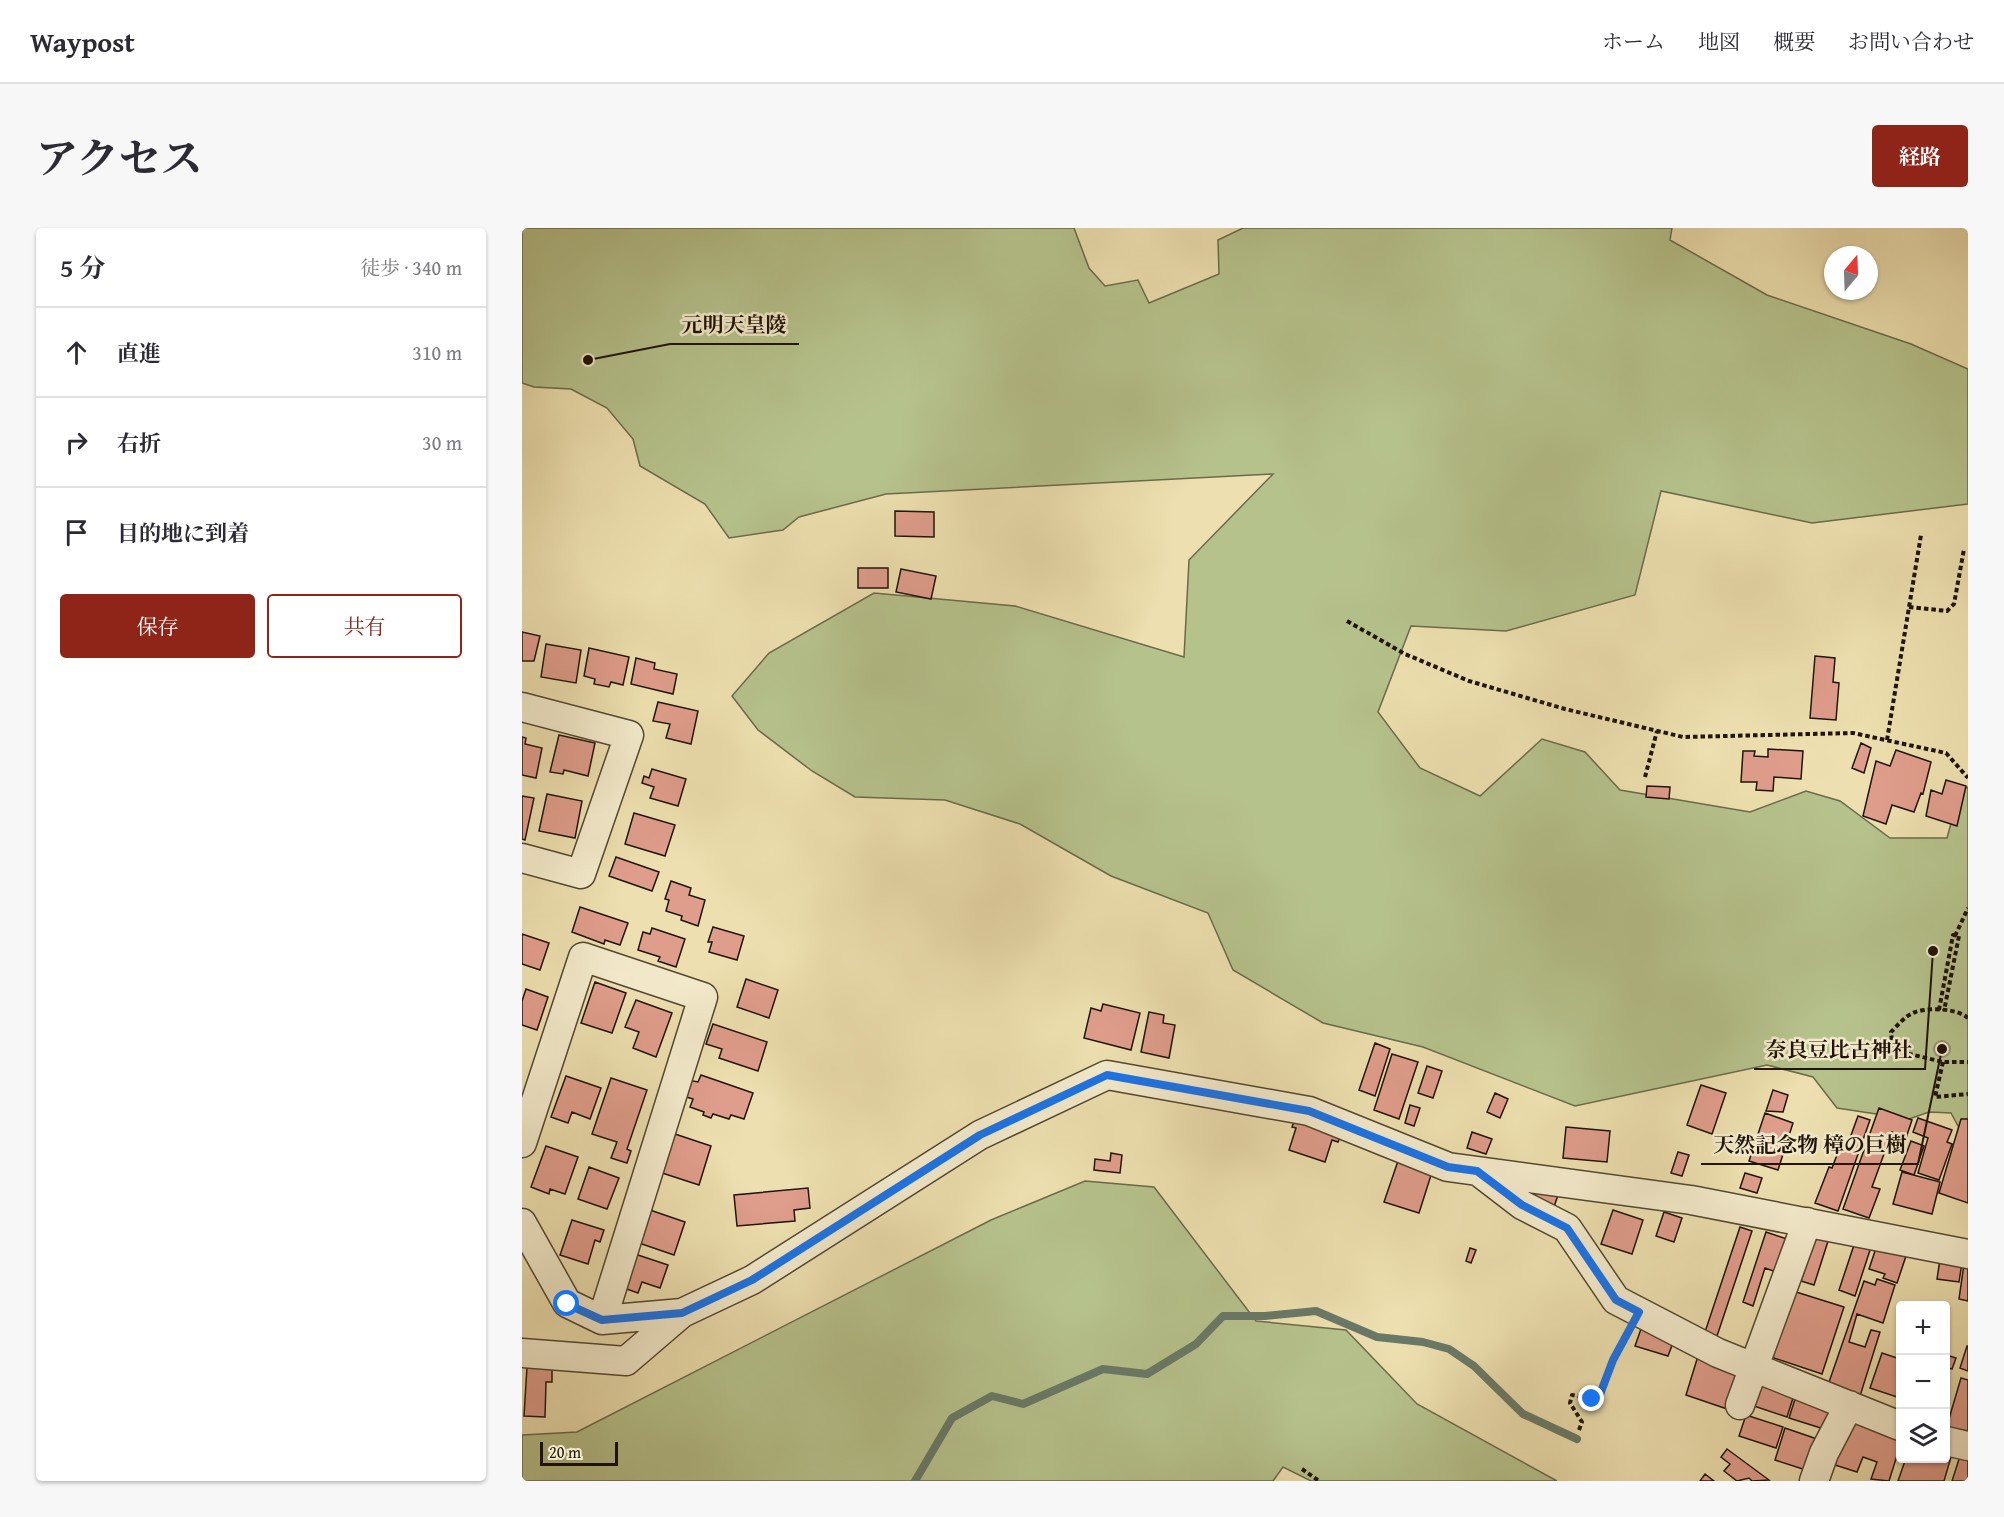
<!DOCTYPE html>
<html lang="ja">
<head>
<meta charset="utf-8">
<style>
  :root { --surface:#fff; --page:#f7f7f7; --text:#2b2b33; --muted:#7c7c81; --line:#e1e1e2; --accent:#8f2418 }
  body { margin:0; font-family:"Gentium Book Plus","Noto Serif JP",serif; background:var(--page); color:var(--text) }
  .controls { position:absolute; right:18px; bottom:18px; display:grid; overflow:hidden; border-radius:6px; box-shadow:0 2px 4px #0004 }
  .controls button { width:54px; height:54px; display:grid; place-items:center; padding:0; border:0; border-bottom:2px solid var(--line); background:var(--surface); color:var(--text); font:30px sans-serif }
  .compass { position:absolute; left:1302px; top:18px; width:54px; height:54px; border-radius:50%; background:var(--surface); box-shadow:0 2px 4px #0004; rotate:19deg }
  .scale { position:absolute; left:18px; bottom:15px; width:78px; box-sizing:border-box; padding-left:6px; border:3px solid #1f1407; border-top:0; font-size:16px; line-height:21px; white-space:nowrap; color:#1f1407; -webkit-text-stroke:4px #f3eacb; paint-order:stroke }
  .stop { position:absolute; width:18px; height:18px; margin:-14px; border:4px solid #1a73e8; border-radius:50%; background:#fff }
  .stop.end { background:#1a73e8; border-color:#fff; box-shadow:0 2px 6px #0008 }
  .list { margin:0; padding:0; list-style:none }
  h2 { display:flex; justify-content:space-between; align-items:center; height:78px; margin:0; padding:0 24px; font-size:26px }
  h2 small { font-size:20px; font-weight:400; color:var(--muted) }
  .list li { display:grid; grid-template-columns:39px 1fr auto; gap:18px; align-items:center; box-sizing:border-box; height:90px; padding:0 24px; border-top:2px solid var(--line) }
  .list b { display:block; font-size:22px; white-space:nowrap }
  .list em { font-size:20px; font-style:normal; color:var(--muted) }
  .actions { display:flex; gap:12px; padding:18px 24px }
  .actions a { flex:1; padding:14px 0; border:2px solid var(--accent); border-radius:6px; text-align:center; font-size:21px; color:var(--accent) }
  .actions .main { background:var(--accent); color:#fff }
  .icon { flex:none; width:33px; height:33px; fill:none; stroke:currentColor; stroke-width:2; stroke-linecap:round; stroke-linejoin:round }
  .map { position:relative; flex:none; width:1446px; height:1253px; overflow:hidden; border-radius:6px }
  header { display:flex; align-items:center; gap:36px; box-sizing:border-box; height:84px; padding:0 30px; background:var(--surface); border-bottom:2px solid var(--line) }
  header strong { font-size:28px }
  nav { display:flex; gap:33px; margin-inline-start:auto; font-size:21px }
  .intro { display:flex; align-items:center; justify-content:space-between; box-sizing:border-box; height:144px; padding:0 36px }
  h1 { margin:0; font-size:42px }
  .button { padding:15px 27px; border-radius:6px; background:var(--accent); color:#fff; font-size:21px; font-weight:700 }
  main { display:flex; gap:36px; padding:0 36px }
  aside { flex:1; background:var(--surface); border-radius:6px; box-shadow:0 2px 4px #0004 }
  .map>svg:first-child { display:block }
  .green { fill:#b6c28c; stroke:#6a6b4a; stroke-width:1.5 }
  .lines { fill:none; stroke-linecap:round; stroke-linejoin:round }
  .stream { stroke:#697967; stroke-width:8 }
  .building { fill:#df9d8b; stroke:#1f1407; stroke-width:1.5 }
  .minor-casing { stroke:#524731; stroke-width:31 }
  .path { stroke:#1f1407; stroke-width:4; stroke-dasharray:4.5 3; stroke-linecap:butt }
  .minor { stroke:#f3eacb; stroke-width:28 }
  .tree { fill:#99916c }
  .route { stroke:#1a73e8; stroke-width:8 }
  .leader { fill:none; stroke:#1f1407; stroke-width:2 }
  .callout-dot { fill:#1f1407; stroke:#f3eacb; stroke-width:2 }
  .callout-label { font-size:21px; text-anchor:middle; font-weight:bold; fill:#1f1407; stroke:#f3eacb; stroke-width:5; stroke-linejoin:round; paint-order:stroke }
</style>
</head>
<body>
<header>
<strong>Waypost</strong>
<nav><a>ホーム</a><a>地図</a><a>概要</a><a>お問い合わせ</a></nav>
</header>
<div class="intro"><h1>アクセス</h1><a class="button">経路</a></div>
<main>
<aside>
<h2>5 分<small>徒歩 · 340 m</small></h2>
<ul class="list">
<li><svg class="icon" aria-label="ahead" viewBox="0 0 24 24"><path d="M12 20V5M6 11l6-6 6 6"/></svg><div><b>直進</b></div><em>310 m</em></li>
<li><svg class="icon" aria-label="right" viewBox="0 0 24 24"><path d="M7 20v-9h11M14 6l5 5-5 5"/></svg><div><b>右折</b></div><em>30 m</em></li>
<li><svg class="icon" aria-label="arrive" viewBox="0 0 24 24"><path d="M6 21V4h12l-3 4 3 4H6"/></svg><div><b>目的地に到着</b></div></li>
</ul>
<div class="actions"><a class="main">保存</a><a>共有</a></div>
</aside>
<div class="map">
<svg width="1446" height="1253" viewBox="0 0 1446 1253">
  <rect width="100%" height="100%" fill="#eddfaf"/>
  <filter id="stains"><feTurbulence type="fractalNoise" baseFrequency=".00333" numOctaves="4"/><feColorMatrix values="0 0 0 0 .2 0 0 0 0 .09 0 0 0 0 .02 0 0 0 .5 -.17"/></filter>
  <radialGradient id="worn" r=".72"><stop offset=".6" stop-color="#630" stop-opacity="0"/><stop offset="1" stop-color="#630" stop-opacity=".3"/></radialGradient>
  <path class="green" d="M0 0H552L567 40 583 58 616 52 627 75 697 46 696 12 721 0H1150L1148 12 1245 67 1389 116 1446 141V276L1290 295 1139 263 1113 367 984 403 889 398 856 484 898 540 958 568 1020 511 1063 524 1098 562 1228 584 1284 563 1318 573 1368 610H1425L1438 563 1446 559V898H1436L1429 885 1407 884 1387 891 1315 880 1291 849 1245 837 1053 878 901 819 801 795 711 742 686 685 589 648 498 596 423 572 333 569 290 543 236 502 210 468 247 425 352 365 493 378 662 429 667 332 751 246 364 266 277 289 261 302 207 310 183 276 118 238 111 211 85 180 49 161 12 159 0 155Z
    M563 953 632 959 734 1093 824 1102 895 1176 1035 1253H789L761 1239 751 1253H0V1207L55 1204 469 992Z"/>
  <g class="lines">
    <path class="stream" d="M393 1253 430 1190 470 1168 501 1176 581 1141 625 1146 674 1116 701 1088H743L794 1083 855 1109 901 1114 927 1121 952 1138 1001 1186 1055 1211"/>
  </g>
  <path class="building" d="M373 283 412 284V309L373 308Z
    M336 340H366V360H336Z
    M379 341 414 348 409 371 374 364Z
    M0 404 18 408 12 433H0Z
    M24 416 59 422 54 455 19 449Z
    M67 420 107 429 101 457 89 454 87 459 72 456 73 451 62 448Z
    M1293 428 1313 430 1311 454 1317 455 1314 492 1288 490Z
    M114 430 133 435 132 441 155 446 151 466 109 456Z
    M136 474 176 483 169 516 144 510 148 496 131 493Z
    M37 507 73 515 66 548 42 542 41 546 28 544Z
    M0 509 4 510 3 516 20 520 14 550 0 547Z
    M1339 515 1349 520 1342 545 1330 540Z
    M1246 521 1281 523 1279 551 1252 549 1251 563 1234 562 1235 554H1219L1221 523H1233L1232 528 1246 529Z
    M1374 522 1409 534 1401 566 1399 565 1392 584 1370 577 1364 596 1341 588 1354 533 1368 538Z
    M130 541 164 551 156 578 128 570 132 559 120 555 122 548 127 550Z
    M1424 552 1444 558 1435 598 1404 588 1409 562 1420 566Z
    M1125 558 1148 559 1147 571 1124 569Z
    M25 566 60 573 53 610 17 603Z
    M0 568 12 570 3 612 0 611Z
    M112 585 153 597 143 628 103 616Z
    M94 629 137 644 130 663 87 648Z
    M149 653 169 660 167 667 183 672 176 698 159 692 160 688 144 683 147 672 143 671Z
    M58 679 106 695 98 717 83 712 82 716 50 704Z
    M191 699 222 708 215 732 187 724 190 714H186Z
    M130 700 163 711 154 739 136 733 138 729 116 722 121 704 128 706Z
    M0 706 27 715 18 742 0 736Z
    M224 751 256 762 247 790 215 779Z
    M73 754 104 765 90 805 59 795Z
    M4 761 26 769 15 802 0 797V773Z
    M114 772 150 785 134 829 111 820 117 804 103 799Z
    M581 776 618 785 609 822 562 810 569 780 579 783Z
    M627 784 642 787 641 795 653 797 647 830 619 824Z
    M191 796 245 814 236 843 197 830 200 821 184 816Z
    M853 815 868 821 853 868 837 862Z
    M870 826 896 834 877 891 852 882Z
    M905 838 920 843 911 870 896 865Z
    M179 847 231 865 222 891 209 887 207 891 191 886 189 890 181 887 182 884 168 879 171 871 161 868 166 852 176 854Z
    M44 848 79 860 68 891 50 884 46 895 29 889Z
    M89 850 125 862 105 921 109 923 105 935 89 930 95 914 70 906Z
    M1179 857 1204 865 1190 906 1165 897Z
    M1251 862 1266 867 1261 884 1244 883Z
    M973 865 986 871 978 890 965 884Z
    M888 877 898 880 892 898 883 895Z
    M1357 880 1390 892 1384 910 1370 904 1350 959 1358 961 1347 990 1321 981Z
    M1243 885 1271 895 1256 942 1227 933Z
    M1336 888 1348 892 1316 983 1293 975 1307 939 1310 940 1318 919 1324 921Z
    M1396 890 1430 902 1425 914 1430 916 1417 952 1396 945 1406 910 1391 904Z
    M773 891 819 906 816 914 810 912 803 934 767 922 774 900 770 899Z
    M1439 891H1446V975L1417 965Z
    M1044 899 1088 903 1085 934 1041 930Z
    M144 903 189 918 177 957 131 942Z
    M950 904 970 911 964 926 945 920Z
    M1389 913 1402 918 1392 947 1378 942Z
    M24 918 56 929 43 966 28 961 27 966 9 959Z
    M1156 924 1167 927 1160 948 1149 945Z
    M589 925 600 927 598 945 572 942 573 931 588 933Z
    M876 933 910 944 897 985 862 974Z
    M67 939 97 950 85 981 56 971Z
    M1380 944 1418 954 1410 986 1371 976Z
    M1223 945 1240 950 1235 965 1218 960Z
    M286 960 288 980 272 982 273 993 215 998 212 967Z
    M1016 960 1036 967 1031 982 1009 975Z
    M128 982 163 994 152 1027 117 1015Z
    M1091 982 1121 992 1110 1026 1079 1016Z
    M1142 984 1160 990 1152 1014 1134 1008Z
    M50 992 82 1002 78 1014 73 1012 66 1036 38 1027Z
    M1218 999 1230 1003 1195 1108 1183 1104Z
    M1296 1003 1308 1007 1292 1057 1279 1053Z
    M1244 1004 1268 1012 1257 1045 1243 1040 1231 1078 1221 1074Z
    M1334 1011 1350 1016 1333 1068 1317 1062Z
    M1356 1014 1387 1019 1375 1055 1361 1050 1363 1046 1347 1041Z
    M948 1020 954 1022 949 1035 944 1033Z
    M110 1025 146 1037 138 1060 120 1054 116 1065 99 1059Z
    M1419 1025 1441 1028 1437 1054 1415 1051Z
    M1443 1029H1446V1073L1437 1071Z
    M1355 1051 1373 1057 1361 1095 1335 1086 1327 1114 1343 1119 1349 1102 1358 1104 1338 1168 1306 1157 1342 1053 1353 1057Z
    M1271 1063 1322 1079 1300 1146 1249 1129Z
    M1119 1101 1152 1112 1146 1128 1113 1118Z
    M1445 1118H1446V1143L1438 1140Z
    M1360 1125 1378 1131V1170L1348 1160Z
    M1424 1127 1434 1130 1430 1141 1424 1139Z
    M1176 1128 1220 1143 1208 1182 1164 1167Z
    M5 1139 30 1140V1154H24L23 1189 2 1188Z
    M1439 1150 1446 1152V1207L1424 1201Z
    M1236 1155 1272 1167 1265 1189 1229 1177Z
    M1274 1168 1309 1180 1302 1201 1267 1190Z
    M1224 1187 1261 1199 1254 1220 1217 1208Z
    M1328 1191 1378 1208V1218L1367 1253 1349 1251 1355 1234 1341 1229 1335 1244 1313 1237Z
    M1263 1200 1298 1212 1287 1243 1253 1232Z
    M1205 1221 1247 1252 1230 1253 1227 1250 1215 1253 1202 1243 1208 1236 1199 1229Z
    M1439 1225 1446 1227V1253H1430Z
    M1424 1227 1429 1229 1422 1253H1376L1384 1230H1424Z
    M1183 1246 1192 1253H1178Z"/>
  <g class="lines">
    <g class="minor-casing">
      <path id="minor" d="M0 479 107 507 59 646 0 630
        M0 915 61 729 181 769 80 1092
        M957 944 1000 977 1045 1000 1094 1072 1196 1125 1378 1198
        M0 995 45 1075 80 1092 160 1085 230 1052 458 907 585 847 787 883 926 939 1169 972 1446 1026
        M0 1125 104 1133 160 1085
        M1218 1177 1285 994
        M1424 1213 1446 1218
        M1292 1253 1302 1225 1327 1177"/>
    </g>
    <path class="path" d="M1387 379 1425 383 1432 376 1442 321
      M825 393 883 426 947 453 1043 481 1161 509 1331 505 1424 525 1446 550
      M1365 512 1399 307
      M1123 549 1135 503
      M1433 708 1446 680
      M1417 782 1431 707 1437 708 1422 783
      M1446 790C1435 780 1404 779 1391 785 1383 788 1375 798 1369 804L1371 822 1421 834H1446
      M1421 834 1413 869 1446 866
      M1057 1202 1060 1194 1048 1175 1050 1167 1070 1171 1077 1169 1091 1132 1105 1106
      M780 1241 797 1253"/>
    <use href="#minor" class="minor"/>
  </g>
  <circle class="tree" cx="1420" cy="821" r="9"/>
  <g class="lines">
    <path class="route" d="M45 1076 80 1092 160 1085 230 1052 458 907 585 847 787 883 926 939 955 943 1000 977 1045 1000 1094 1072 1117 1084 1091 1132 1077 1169 1070 1171"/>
  </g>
  <path class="leader" d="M66 132L148 116H277M1411 723L1403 841H1232M1420 821L1396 936H1179"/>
  <g class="callout-dot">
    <circle cx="66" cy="132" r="6"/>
    <circle cx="1411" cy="723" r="6"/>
    <circle cx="1420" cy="821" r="6"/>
  </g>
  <g class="callout-label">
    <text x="212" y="104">元明天皇陵</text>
    <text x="1317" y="829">奈良豆比古神社</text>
    <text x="1288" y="924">天然記念物 樟の巨樹</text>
  </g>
  <rect width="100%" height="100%" filter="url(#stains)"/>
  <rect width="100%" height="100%" fill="url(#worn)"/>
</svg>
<div class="controls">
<button>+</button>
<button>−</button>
<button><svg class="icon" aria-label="layers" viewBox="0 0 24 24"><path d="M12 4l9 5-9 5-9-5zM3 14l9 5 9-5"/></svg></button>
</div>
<svg class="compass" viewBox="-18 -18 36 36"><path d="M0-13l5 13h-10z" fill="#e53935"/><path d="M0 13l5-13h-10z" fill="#7c7c81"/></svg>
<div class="scale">20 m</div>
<div class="stop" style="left:45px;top:1076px"></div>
<div class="stop end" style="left:1070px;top:1171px"></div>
</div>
</main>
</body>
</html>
